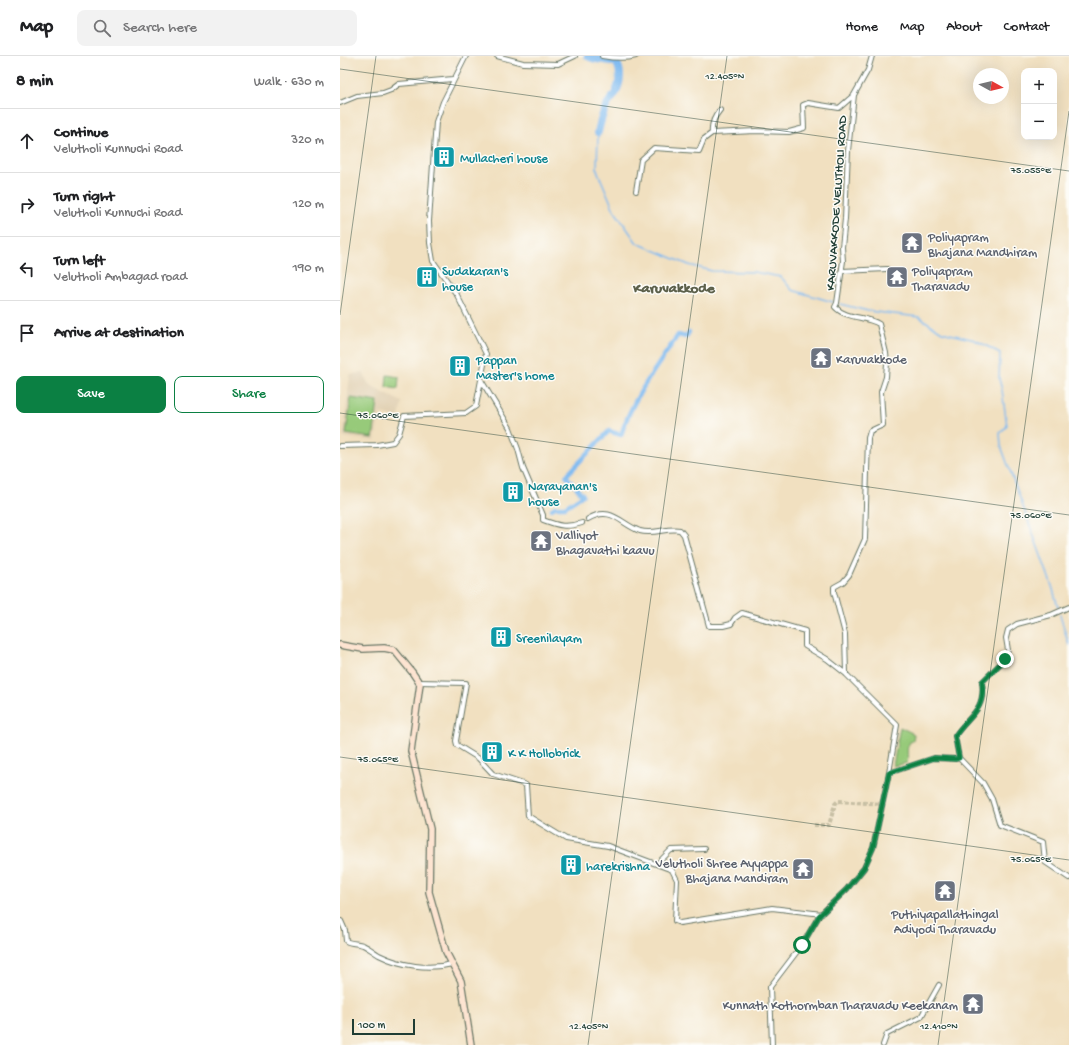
<!DOCTYPE html>
<html lang="en">
<head>
<meta charset="utf-8">
<style>
  :root { --surface:#fff; --page:#f2f2f2; --text:#202124; --muted:#757577; --line:#e0e0e0; --accent:#0b8043 }
  body { margin:0; font-family:"Gochi Hand",sans-serif; background:var(--page); color:var(--text) }
  .controls { position:absolute; right:12px; top:12px; display:grid; overflow:hidden; border-radius:8px; box-shadow:0 4px 16px #0002 }
  .controls button { width:36px; height:36px; display:grid; place-items:center; padding:0; border:0; border-bottom:1px solid var(--line); background:var(--surface); color:var(--text); font:20px sans-serif }
  .compass { position:absolute; left:633px; top:12px; width:36px; height:36px; border-radius:50%; background:var(--surface); box-shadow:0 4px 16px #0002; rotate:98deg }
  .scale { position:absolute; left:12px; bottom:10px; width:63px; box-sizing:border-box; padding-left:4px; border:2px solid #1f3d34; border-top:0; font-size:11px; line-height:14px; white-space:nowrap; color:#1f3d34; -webkit-text-stroke:3px #fdfcf7; paint-order:stroke }
  .stop { position:absolute; width:12px; height:12px; margin:-9px; border:3px solid #0b8043; border-radius:50%; background:#fff }
  .stop.end { background:#0b8043; border-color:#fff; box-shadow:0 1px 4px #0008 }
  .list { margin:0; padding:0; list-style:none }
  h2 { display:flex; justify-content:space-between; align-items:center; height:52px; margin:0; padding:0 16px; font-size:17px }
  h2 small { font-size:13px; font-weight:400; color:var(--muted) }
  .list li { display:grid; grid-template-columns:26px 1fr auto; gap:12px; align-items:center; box-sizing:border-box; height:64px; padding:0 16px; border-top:1px solid var(--line) }
  .list b { display:block; font-size:15px; white-space:nowrap }
  .list p { margin:0; font-size:13px; white-space:nowrap; color:var(--muted) }
  .list em { font-size:13px; font-style:normal; color:var(--muted) }
  .actions { display:flex; gap:8px; padding:12px 16px }
  .actions a { flex:1; padding:9px 0; border:1px solid var(--accent); border-radius:8px; text-align:center; font-size:14px; color:var(--accent) }
  .actions .main { background:var(--accent); color:#fff }
  .icon { flex:none; width:22px; height:22px; fill:none; stroke:currentColor; stroke-width:2; stroke-linecap:round; stroke-linejoin:round }
  .map { position:relative; flex:none; width:729px; height:989px; overflow:hidden }
  header { display:flex; align-items:center; gap:24px; box-sizing:border-box; height:56px; padding:0 20px; background:var(--surface); border-bottom:1px solid var(--line) }
  header strong { font-size:19px }
  nav { display:flex; gap:22px; margin-inline-start:auto; font-size:14px }
  .search { width:280px; height:36px; background:var(--page); display:flex; align-items:center; gap:10px; box-sizing:border-box; padding:0 14px; border-radius:8px; color:var(--muted); font-size:15px }
  main { display:flex }
  aside { flex:1; background:var(--surface) }
  .map>svg:first-child { display:block }
  .built { fill:#e2d2b5 }
  .green { fill:#97ca7a; stroke:#5b8457 }
  .lines { fill:none; stroke-linecap:round; stroke-linejoin:round }
  .stream { stroke:#7ebaf0; stroke-width:1.5 }
  .canal { stroke:#7ebaf0; stroke-width:4.5 }
  .river { stroke:#7ebaf0; stroke-width:8 }
  .minor-tunnel { stroke:#c7bfa4; stroke-width:4; stroke-dasharray:4 2; stroke-linecap:butt }
  .minor-casing { stroke:#687665; stroke-width:6 }
  .secondary-casing { stroke:#687665; stroke-width:8 }
  .minor { stroke:#fff; stroke-width:4 }
  .secondary { stroke:#fde4d1; stroke-width:5.5 }
  .route { stroke:#0b8043; stroke-width:5 }
  .ticks { fill:none; stroke:#1f3d34; stroke-width:1; stroke-opacity:0.45 }
  .labels { text-anchor:middle; stroke-width:3; stroke-linejoin:round; paint-order:stroke }
  .culture-label { font-size:13px; fill:#0d838f; stroke:#fdfcf7; text-anchor:start }
  .street-label { font-size:13px; fill:#1f3d34; stroke:#fdfcf7 }
  .worship-label { font-size:13px; fill:#5b616d; stroke:#fdfcf7; text-anchor:start }
  .quarter-label { font-size:15px; font-weight:bold; fill:#5c604b; stroke:#fdfcf7 }
  .ticks-label { font-size:10px; text-anchor:middle; fill:#1f3d34; stroke:#fdfcf7; stroke-width:3; stroke-linejoin:round; paint-order:stroke }
</style>
</head>
<body>
<header>
<strong>Map</strong>
<div class="search"><svg class="icon" aria-label="search" viewBox="0 0 24 24"><circle cx="10" cy="10" r="6"/><path d="M15 15l6 6"/></svg>Search here</div>
<nav><a>Home</a><a>Map</a><a>About</a><a>Contact</a></nav>
</header>
<main>
<aside>
<h2>8 min<small>Walk · 630 m</small></h2>
<ul class="list">
<li><svg class="icon" aria-label="ahead" viewBox="0 0 24 24"><path d="M12 20V5M6 11l6-6 6 6"/></svg><div><b>Continue</b><p>Velutholi Kunnuchi Road</p></div><em>320 m</em></li>
<li><svg class="icon" aria-label="right" viewBox="0 0 24 24"><path d="M7 20v-9h11M14 6l5 5-5 5"/></svg><div><b>Turn right</b><p>Velutholi Kunnuchi Road</p></div><em>120 m</em></li>
<li><svg class="icon" aria-label="left" viewBox="0 0 24 24"><path d="M17 20v-9H6M10 6l-5 5 5 5"/></svg><div><b>Turn left</b><p>Velutholi Ambagad road</p></div><em>190 m</em></li>
<li><svg class="icon" aria-label="arrive" viewBox="0 0 24 24"><path d="M6 21V4h12l-3 4 3 4H6"/></svg><div><b>Arrive at destination</b></div></li>
</ul>
<div class="actions"><a class="main">Save</a><a>Share</a></div>
</aside>
<div class="map">
<svg width="729" height="989" viewBox="0 0 729 989">
  <rect width="100%" height="100%" fill="#fdfcf7"/>
  <filter id="ink" filterUnits="userSpaceOnUse"><feTurbulence type="fractalNoise" baseFrequency=".025" numOctaves="2"/><feDisplacementMap in="SourceGraphic" scale="8" xChannelSelector="R" yChannelSelector="G"/><feConvolveMatrix kernelMatrix="1 2 1 2 8 2 1 2 1" color-interpolation-filters="sRGB"/></filter>
  <filter id="wash" filterUnits="userSpaceOnUse"><feTurbulence type="fractalNoise" baseFrequency=".012" numOctaves="4" result="noise"/><feDisplacementMap in="SourceGraphic" scale="16" xChannelSelector="R" yChannelSelector="G"/><feGaussianBlur stdDeviation="0.9" result="paint"/><feColorMatrix in="noise" values="0 0 0 0 0 0 0 0 0 0 0 0 0 0 0 0 0 1.4 0 .05"/><feComposite in="paint" operator="in"/></filter>
  <g filter="url(#wash)">
    <rect width="100%" height="100%" fill="#f1e0c0"/>
    <path class="built" d="M23 316 28 327 34 332 62 346 59 362 40 357 35 385 3 381 10 319Z"/>
    <path class="green" d="M47 319 59 321 58 333 46 331Z
      M11 342 38 346 33 382 6 378Z
      M560 671 574 678 573 685 570 686C565 694 569 698 567 707L553 710Z"/>
    <g class="lines">
      <path class="stream" d="M258 76 257 114 274 154 297 187 349 209 372 215 414 216 441 221 452 234 493 246
        M500 248 528 255 579 261 602 276 635 284 660 297 659 323 662 334 667 370 660 377 661 390 712 530 718 551
        M720 559 729 589"/>
      <path class="canal" d="M212 453 215 451H225L243 439 226 420 269 375 281 379C292 342 317 311 338 279L346 281 349 276"/>
      <path class="river" d="M248 0C256 5 268 3 277 7 282 17 280 28 275 38 272 43 268 46 266 51 262 59 260 67 258 76"/>
    </g>
  </g>
  <g filter="url(#ink)">
    <g class="lines">
      <path class="minor-tunnel" d="M474 769H489L495 748 498 745 542 748"/>
      <g class="minor-casing">
        <path id="minor" d="M157 0 183 7 218 8 235 0
          M262 0C273 2 285 3 296 0
          M0 47 17 40 43 37 51 34 59 28 113 23
          M372 77C371 68 374 61 380 54
          M296 135 301 104 314 92 359 95 364 83 372 77 416 75 449 76 464 72 463 49 468 47 499 52 514 39
          M502 215 547 213
          M141 324 170 372 178 393 183 412 203 459V464C219 470 226 472 242 467
          M0 390 37 389 53 386 59 378 64 360 126 357 136 350 146 298 117 239 93 205 90 187 89 165 96 66 103 46 126 0
          M248 463C272 449 280 468 300 475 314 479 327 471 340 474L344 479 369 570H383L391 568 395 562 402 557 465 575V590L487 603 506 618 557 669 549 717
          M506 618 505 578 494 536V531L503 526 509 519 525 483 528 382 530 375 543 369 541 336 546 321 547 307 546 297 539 268C526 260 506 263 495 251L497 247 503 205 502 191 505 163 508 95 514 39 528 14 532 0
          M79 626 126 627 116 685 117 689 138 702 153 718 186 729 188 760 226 783 268 790 332 814 337 824 335 865 340 867 432 852 482 858
          M619 702 615 680C628 660 646 655 642 626L665 603 668 594 666 582 668 574 677 568 711 559 729 551
          M317 808 331 794 364 793
          M0 865H1L5 874 6 885C11 888 17 887 23 889 29 892 34 896 39 899 61 910 89 914 112 908
          M432 989 430 931 462 889 479 860 507 833 524 812 533 792 549 717 594 702 616 703 619 702 643 727 652 743 660 769 703 786 705 806 729 822
          M543 989 547 978 581 961 599 929"/>
      </g>
      <g class="secondary-casing">
        <path id="secondary" d="M0 589 23 593 44 592 54 594 72 616 80 628 71 695 90 773 89 836 106 896 121 925 131 989"/>
      </g>
      <use href="#minor" class="minor"/>
      <use href="#secondary" class="secondary"/>
    </g>
  </g>
  <g class="lines" filter="url(#ink)">
    <path class="route" d="M462 889 479 860 507 833 524 812 533 792 549 717 594 702 616 703 619 702 615 680C628 660 646 655 642 626L665 603"/>
  </g>
  <path class="ticks" d="M0 13 729 115M0 259 36 0M0 357 729 459M0 701 729 804M248 989 387 0M598 989 729 55"/>
  <defs>
    <g id="building-square" transform="scale(1.15)"><rect x="-9" y="-9" width="18" height="18" rx="4" fill="#0f9aa8" stroke="#fdfcf7"/><path d="M-4-6H4V6H1V3H-1V6H-4ZM-2.5-4.3h1.7v1.8h-1.7ZM.8-4.3h1.7v1.8H.8ZM-2.5-1h1.7V.8h-1.7ZM.8-1h1.7V.8H.8Z" fill="#fff"/></g>
    <g id="temple-square" transform="scale(1.15)"><rect x="-9" y="-9" width="18" height="18" rx="4" fill="#6b7280" stroke="#fdfcf7"/><path d="M0-6L5-2H3V0L6.5 2.5H4V6H1.5V3h-3V6H-4V2.5H-6.5L-3 0V-2H-5Z" fill="#fff"/></g>
  </defs>
  <g fill-rule="evenodd">
    <use href="#building-square" x="104" y="101"/>
    <use href="#temple-square" x="572" y="187"/>
    <use href="#building-square" x="87" y="221"/>
    <use href="#temple-square" x="557" y="221"/>
    <use href="#temple-square" x="481" y="302"/>
    <use href="#building-square" x="120" y="310"/>
    <use href="#building-square" x="173" y="436"/>
    <use href="#temple-square" x="201" y="485"/>
    <use href="#building-square" x="161" y="581"/>
    <use href="#building-square" x="152" y="696"/>
    <use href="#building-square" x="231" y="809"/>
    <use href="#temple-square" x="463" y="813"/>
    <use href="#temple-square" x="605" y="835"/>
    <use href="#temple-square" x="633" y="948"/>
  </g>
  <g class="labels">
    <g class="culture-label">
      <text x="120" y="106">Mullacheri house</text>
      <text x="102" y="219">Sudakaran's<tspan x="102" dy="15">house</tspan></text>
      <text x="136" y="308">Pappan<tspan x="136" dy="15">Master's home</tspan></text>
      <text x="188" y="434">Narayanan's<tspan x="188" dy="15">house</tspan></text>
      <text x="176" y="586">Sreenilayam</text>
      <text x="168" y="701">K K Hollobrick</text>
      <text x="246" y="814">harekrishna</text>
    </g>
    <g class="street-label">
      <text transform="translate(495 147) rotate(-86)" y="5">KARUVAKKODE VELUTHOLI ROAD</text>
    </g>
    <g class="worship-label">
      <text x="588" y="185">Poliyapram<tspan x="588" dy="15">Bhajana Mandhiram</tspan></text>
      <text x="572" y="219">Poliyapram<tspan x="572" dy="15">Tharavadu</tspan></text>
      <text x="496" y="307">Karuvakkode</text>
      <text x="216" y="483">Valliyot<tspan x="216" dy="15">Bhagavathi kaavu</tspan></text>
      <text x="448" y="811" text-anchor="end">Velutholi Shree Ayyappa<tspan x="448" dy="15">Bhajana Mandiram</tspan></text>
      <text x="605" y="862" text-anchor="middle">Puthiyapallathingal<tspan x="605" dy="15">Adiyodi Tharavadu</tspan></text>
      <text x="618" y="953" text-anchor="end">Kunnath Kothormban Tharavadu Keekanam</text>
    </g>
    <g class="quarter-label">
      <text x="334" y="236">Karuvakkode</text>
    </g>
  </g>
  <g class="ticks-label">
    <text x="385" y="23">12.405°N</text>
    <text x="691" y="117">75.055°E</text>
    <text x="38" y="362">75.060°E</text>
    <text x="691" y="462">75.060°E</text>
    <text x="38" y="706">75.065°E</text>
    <text x="691" y="806">75.065°E</text>
    <text x="249" y="973">12.405°N</text>
    <text x="599" y="973">12.410°N</text>
  </g>
</svg>
<div class="controls">
<button>+</button>
<button>−</button>
</div>
<svg class="compass" viewBox="-18 -18 36 36"><path d="M0-13l5 13h-10z" fill="#e53935"/><path d="M0 13l5-13h-10z" fill="#757577"/></svg>
<div class="scale">100 m</div>
<div class="stop" style="left:462px;top:889px"></div>
<div class="stop end" style="left:665px;top:603px"></div>
</div>
</main>
</body>
</html>
